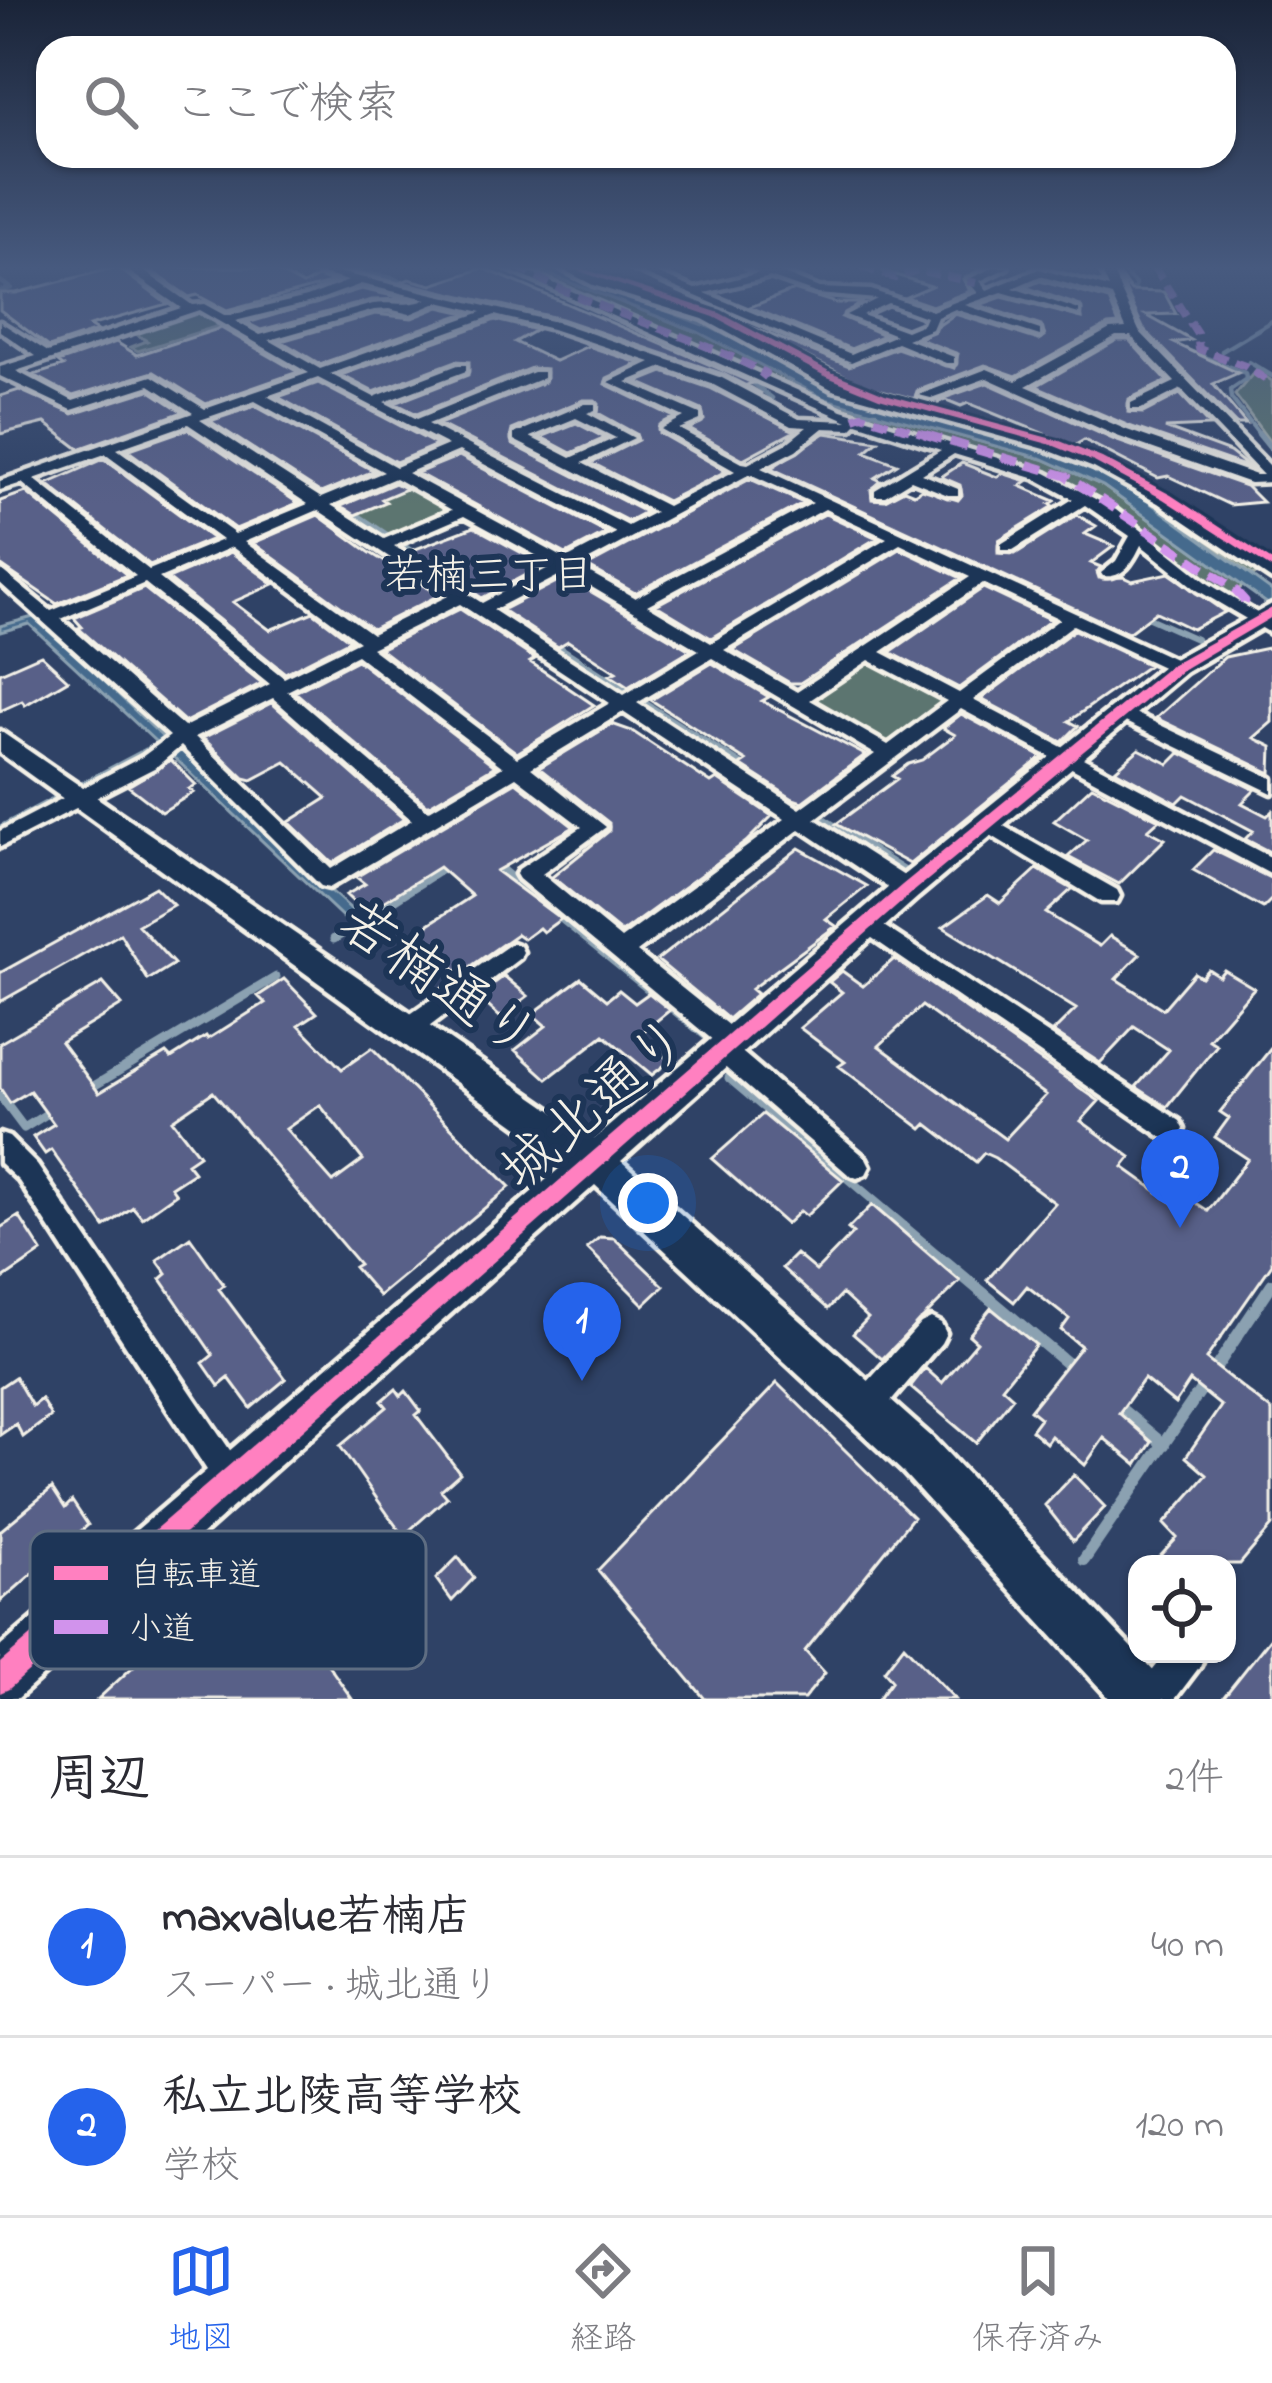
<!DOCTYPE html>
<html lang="ja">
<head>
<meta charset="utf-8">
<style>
  :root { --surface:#fff; --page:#f7f7f7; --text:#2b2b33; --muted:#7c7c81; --line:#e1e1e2; --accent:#2563eb }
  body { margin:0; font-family:"Indie Flower","Klee One",sans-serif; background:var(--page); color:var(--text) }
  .controls { position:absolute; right:36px; bottom:36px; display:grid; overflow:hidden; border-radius:24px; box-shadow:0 3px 9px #0004 }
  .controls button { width:108px; height:108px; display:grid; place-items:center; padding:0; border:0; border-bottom:3px solid var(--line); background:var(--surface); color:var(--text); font:60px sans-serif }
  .you { position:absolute; left:648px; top:1203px; width:42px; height:42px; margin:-30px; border:9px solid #fff; border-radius:50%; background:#1a73e8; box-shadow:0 0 0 18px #1a73e833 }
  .badge { display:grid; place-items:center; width:78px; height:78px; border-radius:50%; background:var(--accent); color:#fff; font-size:39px; font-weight:700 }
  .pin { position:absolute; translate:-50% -99px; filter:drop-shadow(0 3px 6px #0008) }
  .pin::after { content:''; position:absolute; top:63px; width:42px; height:36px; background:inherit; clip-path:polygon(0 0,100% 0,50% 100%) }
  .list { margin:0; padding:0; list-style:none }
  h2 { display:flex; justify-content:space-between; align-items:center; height:156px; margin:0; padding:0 48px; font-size:51px }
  h2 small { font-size:39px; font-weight:400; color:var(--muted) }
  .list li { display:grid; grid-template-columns:78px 1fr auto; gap:36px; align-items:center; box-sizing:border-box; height:180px; padding:0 48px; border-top:3px solid var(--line) }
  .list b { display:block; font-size:45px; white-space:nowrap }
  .list p { margin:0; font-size:39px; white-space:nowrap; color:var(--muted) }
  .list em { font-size:39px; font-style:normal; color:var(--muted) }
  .icon { flex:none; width:66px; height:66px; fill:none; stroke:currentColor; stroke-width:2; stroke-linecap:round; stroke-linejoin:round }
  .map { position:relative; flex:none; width:1272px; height:1699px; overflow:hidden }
  .search { position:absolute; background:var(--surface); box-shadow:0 3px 9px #0004; left:36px; right:36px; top:36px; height:132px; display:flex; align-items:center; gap:30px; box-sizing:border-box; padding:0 42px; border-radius:36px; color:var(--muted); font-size:45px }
  .sheet { height:516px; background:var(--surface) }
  nav { display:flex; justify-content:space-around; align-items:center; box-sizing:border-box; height:168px; border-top:3px solid var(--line); background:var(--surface); font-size:33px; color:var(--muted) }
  nav a { display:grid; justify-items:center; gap:6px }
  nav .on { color:var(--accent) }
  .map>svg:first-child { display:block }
  .green { fill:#5c7470; stroke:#a8b2ac; stroke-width:3 }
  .water { fill:#456b8d; stroke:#8ba1b1; stroke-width:3 }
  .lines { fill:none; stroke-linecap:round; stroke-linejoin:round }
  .stream-far4 { stroke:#8ba1b1; stroke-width:4.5 }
  .stream-far3 { stroke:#8ba1b1; stroke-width:6 }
  .stream-far2 { stroke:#8ba1b1; stroke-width:8 }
  .stream-far1 { stroke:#8ba1b1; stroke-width:9 }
  .stream { stroke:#8ba1b1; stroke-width:12 }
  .building { fill:#586188; stroke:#f4f1e8; stroke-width:3; fill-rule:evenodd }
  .street-casing { stroke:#f4f1e8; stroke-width:9 }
  .secondary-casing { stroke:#f4f1e8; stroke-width:9 }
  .street { fill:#1d3557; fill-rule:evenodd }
  .secondary { fill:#1d3557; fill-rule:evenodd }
  .quiet-far1 { stroke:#d193ec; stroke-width:8; stroke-dasharray:14 8; stroke-linecap:butt }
  .quiet { stroke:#d193ec; stroke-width:9; stroke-dasharray:18 9; stroke-linecap:butt }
  .cycleway-casing { stroke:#1d3557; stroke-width:7 }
  .cycleway { fill:#ff80c0; fill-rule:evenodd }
  .labels { text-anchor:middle; stroke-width:12; stroke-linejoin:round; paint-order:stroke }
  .far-neighbourhood-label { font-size:42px; fill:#f4f1e8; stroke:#1d3557 }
  .near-street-label { font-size:57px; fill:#f4f1e8; stroke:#1d3557 }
  .key { fill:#1d3557; stroke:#5e6d82; stroke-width:3 }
  .key-label { font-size:33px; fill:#f4f1e8 }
</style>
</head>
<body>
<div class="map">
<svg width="1272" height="1699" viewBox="0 0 1272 1699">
  <rect width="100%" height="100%" fill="#2f4266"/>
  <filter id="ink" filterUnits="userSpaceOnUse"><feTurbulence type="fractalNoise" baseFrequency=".00833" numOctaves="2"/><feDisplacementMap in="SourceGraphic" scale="24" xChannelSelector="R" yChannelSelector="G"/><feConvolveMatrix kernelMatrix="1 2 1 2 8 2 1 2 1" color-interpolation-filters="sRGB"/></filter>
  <g filter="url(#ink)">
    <path class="green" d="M513 267H530L698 332 825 399 1043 459 1103 486 1243 586 1230 595 1200 578 1130 519 1037 470 848 414 714 350 550 287Z
      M552 267H568L708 314 840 382 1114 468 1266 566 1253 576 1141 494 1058 454 843 394 711 328Z
      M199 310 225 324 138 351 131 347 147 341 131 331Z
      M1256 370 1272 381V445L1235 395Z
      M393 477H402L454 506 452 512 389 539 334 503Z
      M870 657 950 700 887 746 806 699Z"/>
    <path class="water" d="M530 267H552L711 328 843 394 1058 454 1116 478 1272 591V607L1103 486 1043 459 825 399 698 332Z
      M37 616 175 749 182 747 230 800 362 919 364 928 352 926 164 748 0 833V826L157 743 29 624 0 632V626Z"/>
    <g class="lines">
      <path class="stream-far4" d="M330 267 393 278 421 292 462 294 484 307 535 312
        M762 267 771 270
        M1118 267 1136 285 1127 303 1138 327 1158 341
        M0 281 11 288 0 291
        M625 347 657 350
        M1184 349 1245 373 1246 379 1230 390 1231 398 1261 437
        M1222 351 1272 321
        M1249 362 1272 376
        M706 364 745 377 772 398
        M599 383 641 367
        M859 413 876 412"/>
      <path class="stream-far3" d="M1259 434 1272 450
        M395 467 448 444
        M37 480 44 486
        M863 490 893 503
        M0 492 20 486
        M323 496 381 472
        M58 497 79 513
        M339 503 390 537
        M84 517 95 526
        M239 532 301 506
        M113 540 121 546
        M399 543 419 556
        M136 557 151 569 221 540
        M477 594 486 599 533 576
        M55 608 133 577
        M497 608 562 650
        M1142 615 1196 639
        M371 648 456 606"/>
      <path class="stream-far2" d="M558 647 627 692
        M332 668 357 655
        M642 702 744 767
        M762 779 801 804
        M817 815 909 874
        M495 864 565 921
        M362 921 449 865"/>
      <path class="stream-far1" d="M561 918 705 1035
        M334 939 367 918
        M729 1078 950 1265
        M87 1090 276 977
        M0 1096 24 1128 53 1110"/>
      <path class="stream" d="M946 1262 1071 1367
        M1213 1372 1272 1284
        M1114 1403 1164 1445
        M1084 1560 1204 1385"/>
    </g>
    <path class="building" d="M117 267 167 304 89 326 97 331 49 347 0 310V293H16Z
      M146 267H269L303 285 318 277 334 282 227 311 197 295 189 297Z
      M884 267H984L963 279 970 291 932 306 906 297 931 286 883 271Z
      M483 268 753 383 747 385 762 394 723 374 561 319 402 282 409 279 432 285Z
      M1118 274 1131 291 1164 292 1176 314 1146 315 1191 340 1174 343 1238 373 1213 384 1246 424H1236L1143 328Z
      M1040 281 1109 300 1119 324 1108 325 1016 376 985 365 917 391 915 397 933 402 987 383 1115 440 1246 486 1262 502 1230 505 1168 476 1158 478 1084 440 1074 446 968 403 961 406 944 399 936 405 867 386 726 317 849 366 897 348 954 368 958 354 919 339 955 314 1039 340 1045 336 1041 326 979 305 1002 297 1082 318 1080 306 1025 287Z
      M361 289 407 299 372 300 261 330 247 323Z
      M794 290 836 303H860L842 317 884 335 851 349 750 307Z
      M439 307 466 313 320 364 281 341 375 314 412 318Z
      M495 320 536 330 515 342 555 361 588 346 639 363 607 378 605 384 674 417 659 425V433L726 471 667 501 592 463 638 440 636 434 598 413 599 404 595 400H583L512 430V444L645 512 628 521 439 424 545 382 546 369 531 368 417 414 395 403 468 375 469 362 456 361 374 392 341 375Z
      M221 328 298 372 206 404 154 372 73 396 34 375 63 366 58 362 116 342 137 355Z
      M1117 340H1129L1167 381 1129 399 1128 412 1143 413 1180 394 1210 426 1165 428 1230 452 1250 468 1129 426 1036 386Z
      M663 372 710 388 795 431 743 459 689 429 704 420 702 410 638 382Z
      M318 383 437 445 396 462 278 397Z
      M19 390 73 414 149 390 183 412 79 449 45 423 0 434V396Z
      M255 406 374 471 321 493 210 421Z
      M576 423 605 438 571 453 541 437Z
      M187 429 298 503 236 529 127 450Z
      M825 433 878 441 865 452 897 464 875 478 881 481 871 490 872 499 885 500 904 490 914 494 922 489 958 500 962 495 960 485 941 477 962 463 997 477 1002 473 1027 481 1020 486 1055 501 1050 504 1054 506 999 540 998 553 1015 554 1077 515 1096 526 1085 534 1114 546 1091 563 1101 567 1097 572 1099 578 1123 577 1132 581 1169 573 1225 612 1192 629 1156 612 1128 633 771 468Z
      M459 456 606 533 566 554 417 473Z
      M104 459 213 539 150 565 47 484Z
      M750 479 803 503 635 593 587 566Z
      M395 483 406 489 382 499 386 502 355 515 341 506Z
      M26 492 127 575 57 604 0 565V501Z
      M825 514 877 538 711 638 656 605Z
      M318 515 369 552 439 595 372 629 253 543Z
      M474 527 544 565 482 598 410 551Z
      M900 549 961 578 800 683H790L733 650Z
      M231 552 274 584 233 602 270 630 313 612 350 640 285 673 168 579Z
      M566 577 690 650 628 687 610 675 616 672 568 641 558 647 502 610Z
      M144 588 262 683 185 722 78 628 82 627 74 618Z
      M983 588 1051 620 959 688 890 652Z
      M460 609 535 659 530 662 594 705 517 753 380 649Z
      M1074 630 1149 665 1069 721 1078 726 1062 742 981 699Z
      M1272 647V722L1254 738 1272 747 1271 773 1156 718 1225 657Z
      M41 655 68 680 25 705 22 701 0 711V673Z
      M357 660 495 766 428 806 295 692Z
      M712 663 769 697 762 701 865 755 802 802 793 799 740 765 746 761 651 700Z
      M272 703 404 819 332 863 289 822 327 798 286 762 252 780 244 778 203 738Z
      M961 714 1042 757 910 864 836 824 897 779 892 776 908 764 922 760 955 735 943 728Z
      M612 724 632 731 711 783 717 779 772 816 746 842 621 933 552 877 609 831V823L539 768Z
      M1139 749 1169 764 1180 753 1255 790 1242 803 1267 816 1272 811V853L1245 839 1253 831 1185 795 1177 803 1115 770Z
      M171 760 196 785 189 789 194 792 162 812 128 786Z
      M516 782 574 827 496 871 561 919 543 932 539 928 524 939 517 934 460 974 415 933 472 896 439 867 365 913 346 895 365 884 356 877Z
      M1092 786 1159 820 1148 830 1165 839 1119 884 1068 857 1087 840 1054 821Z
      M799 848 867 886 826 919 836 926 751 989 757 994 728 1019 657 960Z
      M1213 850 1272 879V899L1263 908 1193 870Z
      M1037 869 1072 889 1046 913 1100 946 1110 936 1140 954 1116 979 1163 1009 1194 973 1201 977 1208 969 1219 976 1224 970 1254 988 1209 1040 1217 1045 1167 1107 1136 1087 1169 1050 1134 1027 1100 1063 1053 1032 1076 1009 943 927 988 895 1000 903Z
      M155 887 173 905 138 925 174 964 148 980 120 934 0 1002V973Z
      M894 959 1099 1101 1081 1121 1131 1157 1123 1167 1175 1204 1182 1193 1208 1211 1248 1159 1215 1137 1229 1118 1220 1112 1272 1047V1264L1206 1359 1272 1411V1526L1240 1564H1153L1177 1538 1164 1524 1207 1475 1186 1457 1221 1406 1190 1381 1175 1404 1144 1379 1119 1413 1152 1442 1137 1465 1104 1438 1085 1465 1051 1436 1046 1443 1031 1430 1040 1418 1030 1410 1081 1346 1061 1330 1069 1319 1027 1286 1014 1302 987 1280 1055 1203 995 1158 984 1153 976 1162 927 1124 922 1129 839 1066 845 1062 800 1028 842 992 829 982 842 971 863 986ZM922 1006 1046 1095 1005 1139 879 1046Z
      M504 976 528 996 500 1017 477 996Z
      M581 978 607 1000 619 990 635 1003 649 993 670 1010 639 1035 670 1061 652 1075 604 1035 547 1079 515 1050 546 1026 532 1014Z
      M284 979 317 1013 299 1025 342 1069 372 1048 510 1187 379 1296 354 1267 359 1264 213 1092 172 1120 199 1155 187 1163 194 1172 171 1187 176 1194 142 1218 133 1207 105 1227 51 1150 45 1154 33 1137 54 1124 30 1091 10 1103 0 1088V1043L103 983 122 1005 61 1042 99 1093 166 1053 171 1058 206 1036 208 1039 265 1003 258 996ZM320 1105 363 1160 333 1182 286 1129Z
      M763 1114 843 1180 806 1216 800 1211 786 1224 712 1159Z
      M872 1205 960 1281 882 1359 853 1334 868 1318 842 1294 828 1309 782 1268 796 1254 816 1271 853 1233 848 1229Z
      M19 1216 42 1252 0 1281V1228Z
      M190 1237 224 1285 219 1289 286 1379 251 1408 229 1378 219 1386 203 1363 213 1355 161 1279 167 1274 157 1260Z
      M600 1237 614 1238 664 1286 644 1305 587 1248Z
      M991 1308 1036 1345 1002 1387 1013 1397 976 1443 910 1387 925 1368 942 1383 977 1342 969 1335Z
      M15 1377 32 1406 41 1399 51 1416 23 1437 16 1424 0 1435V1387Z
      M777 1383 913 1517 805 1651 825 1673 804 1699H705L598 1570Z
      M396 1389 401 1396 406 1391 421 1411 416 1415 460 1473 441 1490 447 1497 403 1536 340 1446 387 1407 382 1401Z
      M1074 1475 1105 1507 1073 1541 1045 1505Z
      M52 1488 65 1508 72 1501 88 1525 0 1602V1531Z
      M458 1557 474 1578 452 1601 436 1579Z
      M231 1586 260 1627 285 1603 352 1699H98L161 1641 165 1647Z
      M1272 1636V1699H1222Z
      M904 1645 955 1699H878L892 1680 884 1671Z"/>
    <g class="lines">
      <g class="street-casing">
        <path id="street" d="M123 267 141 269 192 305 204 304 226 316 307 297 348 281 298 267H316L560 323 722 378 799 419 848 421 503 267H517L842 410 1046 473 1116 510 1209 584 1272 622V634L1197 590 1141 545C1133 561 1124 579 1103 576L1101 573 1116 561 1130 536 1085 505 1013 550H1001V544L1073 499 1036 479 954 454 922 474 958 489V495H948L911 480 885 496H875V490L941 450 857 423 851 429 823 428 796 450 761 468 1183 663V671H1171L1073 625 973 700 1272 858V875L961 709 815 819 915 883 918 889 915 895H899L800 829 637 952 739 1034 742 1041 737 1048 866 1158 870 1166 866 1174 857 1178 848 1174 712 1056 709 1049 714 1041 519 879 516 874 519 869 582 827 516 777 329 888 321 886 181 746 156 767 0 847V831L142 757 170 736 0 583V569L51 611 136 576 22 483 0 490V481L193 413 150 385 72 410 0 376V367L36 356 0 331V322L48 352 181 308ZM361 284 427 299C407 308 394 301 373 304L260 335 235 321 315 301ZM439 302 482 312 320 369 269 340 374 310 389 309 410 314ZM199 310 309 373 205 409 152 376 73 401 16 371ZM495 315 552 329 651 362 609 382 684 417 661 429 735 471 667 506 582 463 634 438 587 413 595 410V404H585L514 434V440L655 512 628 526 428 424 543 378V372H533L417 419 384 402 466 371V365H458L374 397 330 374ZM663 367 712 384 791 426 807 427 786 444 748 464 742 463 679 429 700 420V414L626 382ZM318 378 448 445 396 467 267 396ZM255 401 384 472 321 498 200 420ZM576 418 616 438 571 458 530 437ZM188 424 308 504 235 534 117 449ZM459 451 616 533 566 559 407 473ZM105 454 222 540 149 570 34 479ZM750 474 813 503 635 598 578 566ZM395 478 452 510 384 539 331 505ZM825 509 887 538 711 643 647 605ZM318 510 448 596 372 634 244 542ZM464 516 554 565 482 603 394 546ZM900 544 970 577 797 692 724 650ZM232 547 359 641 284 678 159 578ZM566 572 699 650 624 695 493 610ZM145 583 270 684 184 727 61 619ZM983 583 1060 619 959 693 881 652ZM460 604 610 703 517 758 371 648ZM357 655 503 767 428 811 287 691ZM712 658 875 754 800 809 637 703ZM869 660 947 701 888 745 810 700ZM273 698 412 820 331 869 195 737ZM623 712 785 819 621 939 542 874 606 827 531 768Z
          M558 267H571L601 281 711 315 843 384 1055 443 1104 462 1168 497 1272 568V580L1158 503 1094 468 1045 449 833 390 703 319 593 285Z
          M628 267H642L695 289 759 273 747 267 777 271 819 288 871 290 932 311 978 293 967 280 994 267H1008L980 281 987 290 1039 269 1109 288 1100 267H1110L1139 331 1272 468V482L1250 483 1117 436 987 378 931 398 919 395 987 369 1016 381 1110 329 1126 328 1112 296 1040 276 1013 288 1079 310V314L1002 292 965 305 1040 330V336L955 309 937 317 932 329 907 339 954 357V363H946L897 343 851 362ZM770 277 818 294 877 299 846 315 896 335 851 354 705 293ZM888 303 926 317 923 324 906 331 862 315ZM1116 336H1131L1175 382 1131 403V409H1141L1181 389 1263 475H1256L1127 430 1026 386Z
          M1120 706 1272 778V793L1113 716 1111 712 1113 708Z
          M986 816 1117 890 1120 896 1117 902H1101L979 828 976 823 979 818Z
          M867 915 1180 1121 1184 1129 1180 1137 1171 1140 1162 1137 859 929 856 923 859 917Z
          M512 943 520 946 523 952 520 958 417 1036 408 1039 399 1036 396 1029 399 1022Z
          M0 1134 9 1137 37 1165 242 1468 247 1479 242 1490 231 1495 220 1490 19 1181 0 1163Z
          M931 1318 941 1323 946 1333 941 1343 877 1418 866 1422 855 1418 851 1407 855 1396 921 1323Z
          M1166 1654H1205L1200 1666 1175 1699H1135L1140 1686Z"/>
      </g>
      <g class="secondary-casing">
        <path id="secondary" d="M1272 605V622L1186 672 918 897 621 1161 934 1439 1163 1681 1171 1699H1110L902 1471 595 1185 18 1698 0 1699V1647L567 1162 0 753V731L594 1139 896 881 1168 662Z"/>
      </g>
      <use href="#street" class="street"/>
      <use href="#secondary" class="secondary"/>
      <path class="quiet-far1" d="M518 267C595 312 685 331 765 373L761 378
        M862 267 895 278 917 270 976 283
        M1154 267 1197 334 1199 349 1245 366 1272 384
        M854 418 862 415 934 437"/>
      <path class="quiet" d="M924 434 1066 476 1232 587 1245 601 1242 608"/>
      <g class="cycleway-casing">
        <path id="cycleway" d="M567 267H578L720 313 831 372 885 394 1060 441 1102 458 1171 495 1272 561V569L1163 499 1094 462 1052 445 879 398 825 376 714 317Z
          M1272 608V617L1182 670 912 893 9 1689 0 1693V1663L902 885 1172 664Z"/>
      </g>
      <use href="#cycleway" class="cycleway"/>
    </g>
  </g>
  <linearGradient id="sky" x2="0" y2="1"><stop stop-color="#1a2438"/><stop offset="0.53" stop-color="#475a7f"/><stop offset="1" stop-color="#475a7f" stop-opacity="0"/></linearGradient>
  <rect width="1272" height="505" fill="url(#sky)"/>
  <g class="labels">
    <g class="far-neighbourhood-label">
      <text x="489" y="588">若楠三丁目</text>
    </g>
    <g class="near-street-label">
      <text transform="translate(440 978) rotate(35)" y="20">若楠通り</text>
      <text transform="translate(593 1102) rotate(-41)" y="20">城北通り</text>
    </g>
  </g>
  <rect x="30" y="1531" width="396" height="138" rx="18" class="key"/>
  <rect x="54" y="1566" width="54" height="14" fill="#ff80c0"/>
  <rect x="54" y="1620" width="54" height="14" fill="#d193ec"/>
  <g class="key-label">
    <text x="129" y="1585">自転車道</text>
    <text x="129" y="1639">小道</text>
  </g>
</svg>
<div class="controls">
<button><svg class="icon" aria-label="locate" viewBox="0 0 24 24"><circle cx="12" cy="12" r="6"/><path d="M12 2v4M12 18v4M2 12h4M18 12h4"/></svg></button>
</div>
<div class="you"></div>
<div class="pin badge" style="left:582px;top:1381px">1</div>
<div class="pin badge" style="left:1180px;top:1228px">2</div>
<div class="search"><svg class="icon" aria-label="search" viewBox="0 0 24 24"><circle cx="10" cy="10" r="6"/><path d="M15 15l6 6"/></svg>ここで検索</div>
</div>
<section class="sheet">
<h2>周辺<small>2件</small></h2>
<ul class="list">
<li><span class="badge">1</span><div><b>maxvalue若楠店</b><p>スーパー · 城北通り</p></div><em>40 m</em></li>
<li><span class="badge">2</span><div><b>私立北陵高等学校</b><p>学校</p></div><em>120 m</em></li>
</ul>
</section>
<nav>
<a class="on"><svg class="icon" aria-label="map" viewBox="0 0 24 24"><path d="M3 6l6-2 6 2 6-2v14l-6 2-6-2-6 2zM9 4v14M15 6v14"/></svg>地図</a>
<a><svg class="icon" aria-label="directions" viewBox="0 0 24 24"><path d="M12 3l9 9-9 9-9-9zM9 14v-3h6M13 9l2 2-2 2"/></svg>経路</a>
<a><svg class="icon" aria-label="saved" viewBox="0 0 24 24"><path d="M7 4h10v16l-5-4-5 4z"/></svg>保存済み</a>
</nav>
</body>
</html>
